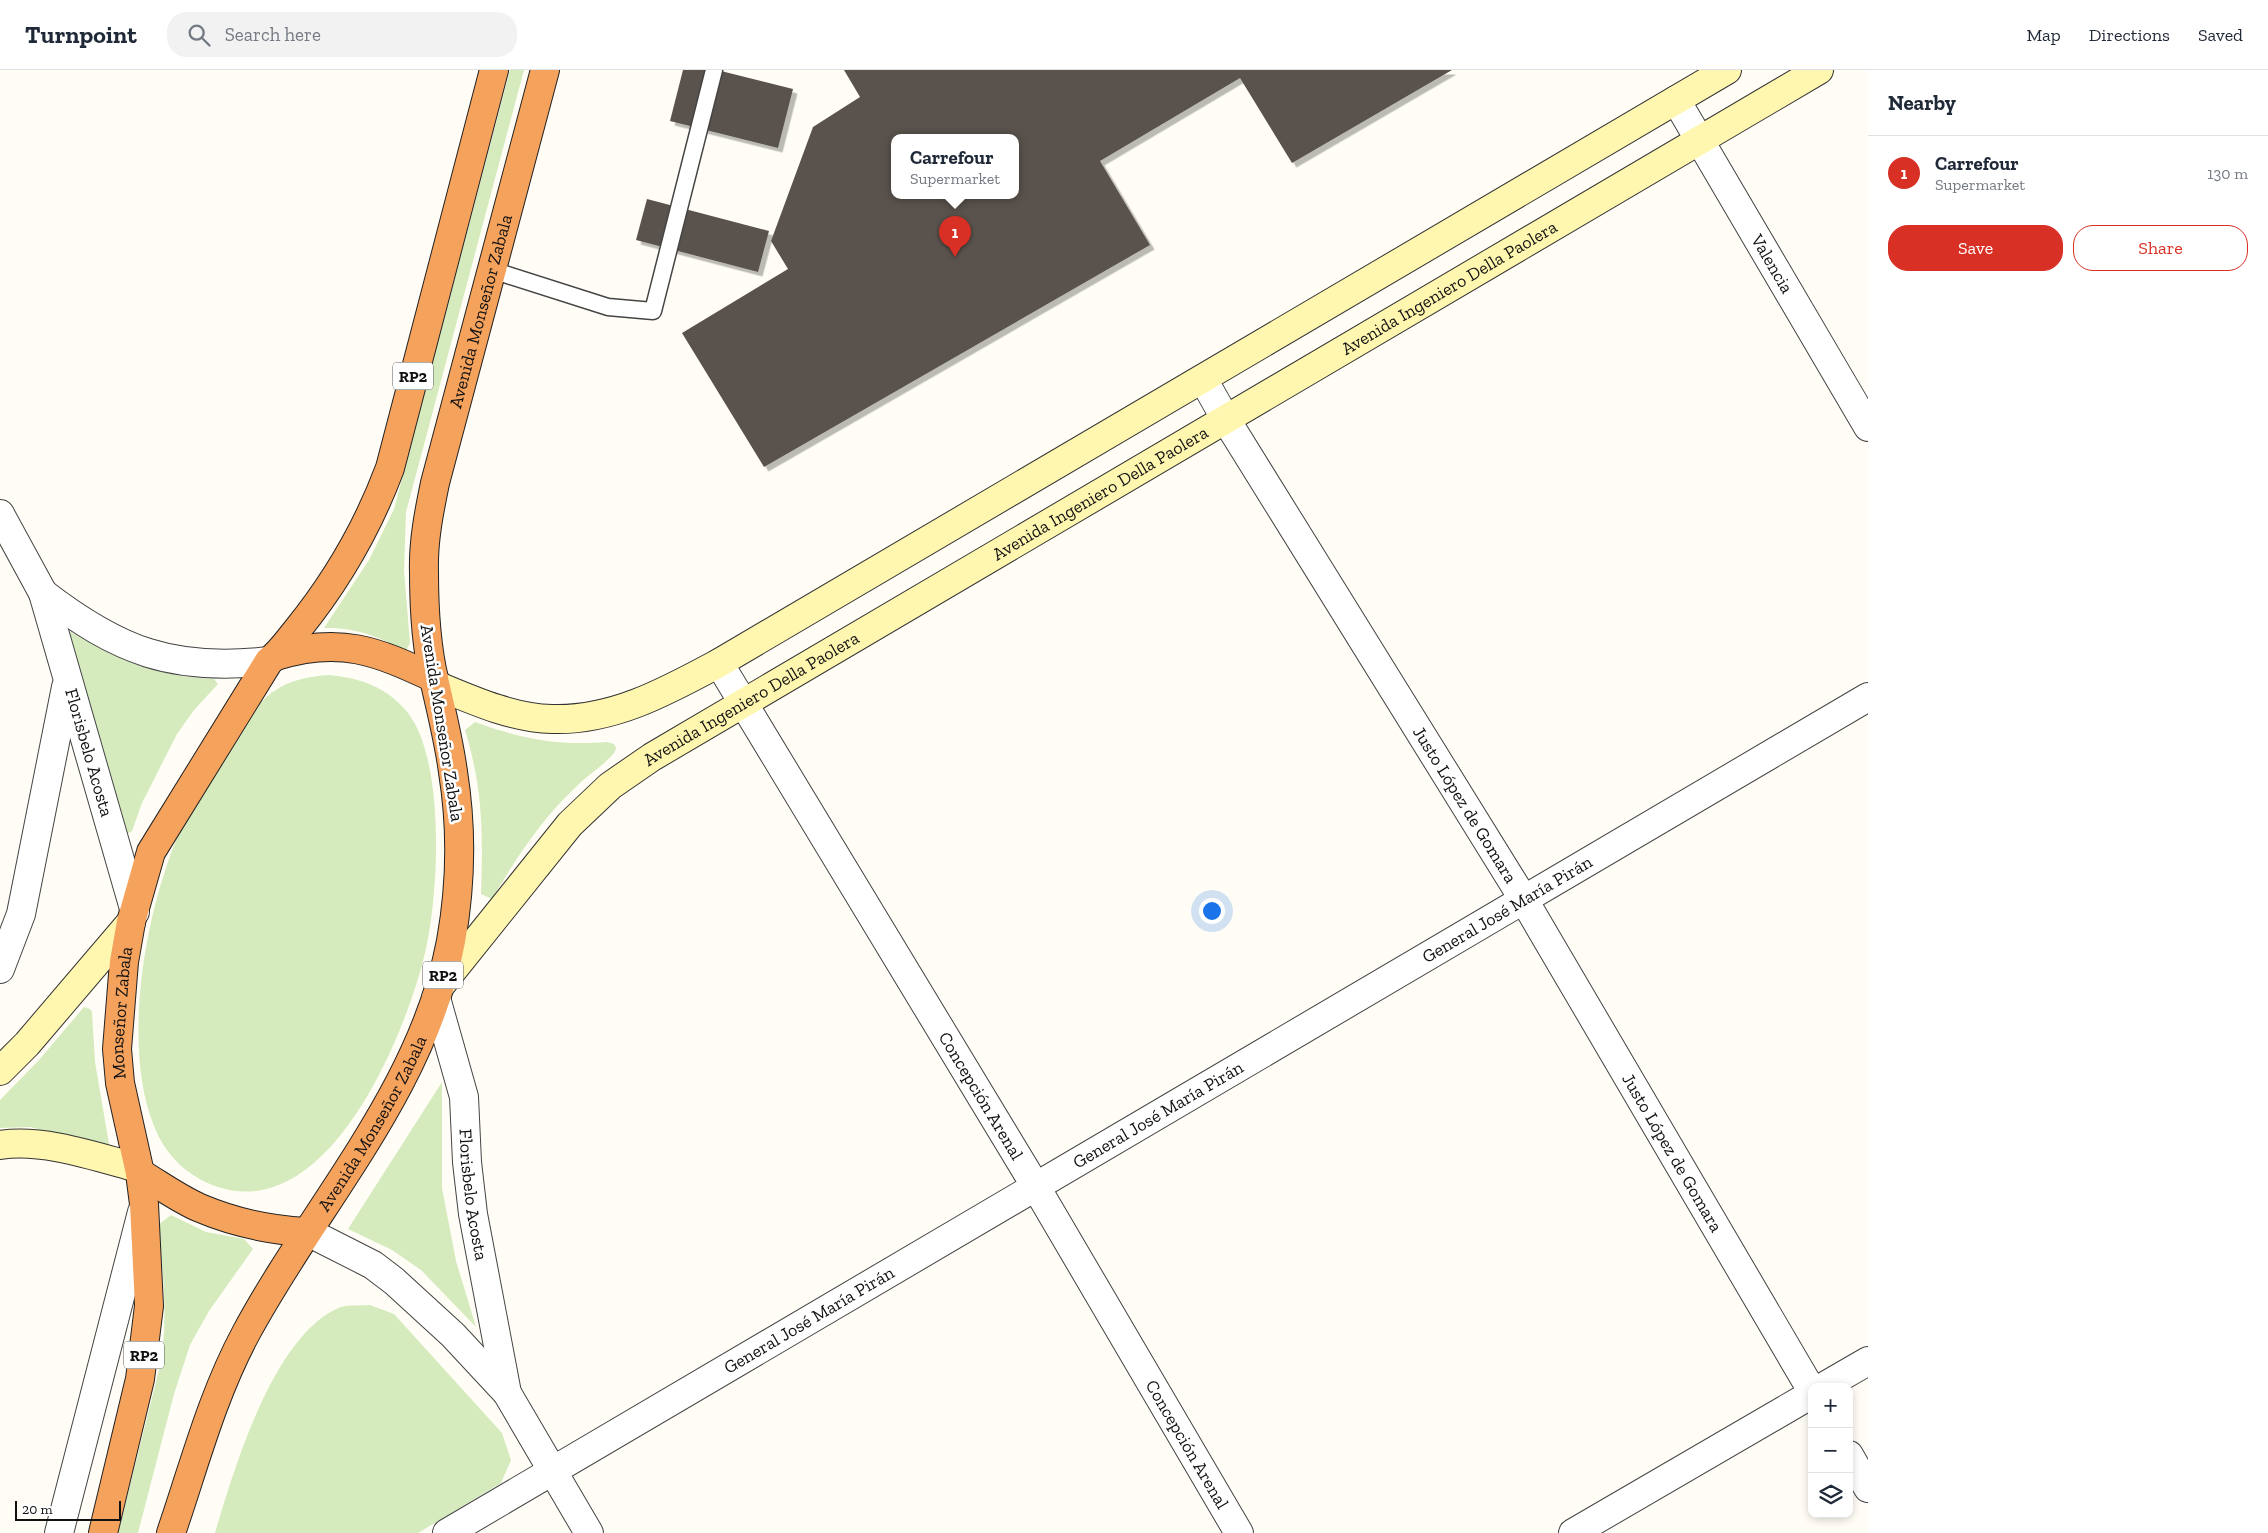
<!DOCTYPE html>
<html lang="en">
<head>
<meta charset="utf-8">
<style>
  :root { --surface:#fff; --page:#f2f2f3; --text:#1f2937; --muted:#747a83; --line:#e0e1e3; --accent:#d93025 }
  body { margin:0; font-family:"Zilla Slab",serif; background:var(--page); color:var(--text) }
  .controls { position:absolute; right:15px; bottom:15px; display:grid; overflow:hidden; border-radius:10px; box-shadow:0 2px 8px #0003 }
  .controls button { width:45px; height:45px; display:grid; place-items:center; padding:0; border:0; border-bottom:1px solid var(--line); background:var(--surface); color:var(--text); font:25px sans-serif }
  .scale { position:absolute; left:15px; bottom:12px; width:106px; box-sizing:border-box; padding-left:5px; border:2px solid #111; border-top:0; font-size:14px; line-height:18px; white-space:nowrap; color:#111; -webkit-text-stroke:4px #fff; paint-order:stroke }
  .you { position:absolute; left:1211px; top:840px; width:18px; height:18px; margin:-12px; border:4px solid #fff; border-radius:50%; background:#1a73e8; box-shadow:0 0 0 8px #1a73e833 }
  .badge { display:grid; place-items:center; width:32px; height:32px; border-radius:50%; background:var(--accent); color:#fff; font-size:16px; font-weight:700 }
  .pin { position:absolute; translate:-50% -41px; filter:drop-shadow(0 1px 2px #0008) }
  .pin::after { content:''; position:absolute; top:26px; width:18px; height:15px; background:inherit; clip-path:polygon(0 0,100% 0,50% 100%) }
  .popup { position:absolute; left:891px; top:64px; width:128px; height:65px; box-sizing:border-box; display:grid; place-content:center; border-radius:10px; background:var(--surface); filter:drop-shadow(0 1px 4px #0005); font-size:16px; white-space:nowrap; color:var(--muted) }
  .popup b { font-size:19px; color:var(--text) }
  .popup::after { content:''; position:absolute; left:50%; top:100%; margin-left:-10px; border:10px solid transparent; border-top-color:var(--surface) }
  .list { margin:0; padding:0; list-style:none }
  h2 { display:flex; justify-content:space-between; align-items:center; height:65px; margin:0; padding:0 20px; font-size:21px }
  h2 small { font-size:16px; font-weight:400; color:var(--muted) }
  .list li { display:grid; grid-template-columns:32px 1fr auto; gap:15px; align-items:center; box-sizing:border-box; height:75px; padding:0 20px; border-top:1px solid var(--line) }
  .list b { display:block; font-size:19px; white-space:nowrap }
  .list p { margin:0; font-size:16px; white-space:nowrap; color:var(--muted) }
  .list em { font-size:16px; font-style:normal; color:var(--muted) }
  .actions { display:flex; gap:10px; padding:15px 20px }
  .actions a { flex:1; padding:11px 0; border:1px solid var(--accent); border-radius:20px; text-align:center; font-size:18px; color:var(--accent) }
  .actions .main { background:var(--accent); color:#fff }
  .icon { flex:none; width:28px; height:28px; fill:none; stroke:currentColor; stroke-width:2; stroke-linecap:round; stroke-linejoin:round }
  .map { position:relative; flex:none; width:1868px; height:1463px; overflow:hidden }
  header { display:flex; align-items:center; gap:30px; box-sizing:border-box; height:70px; padding:0 25px; background:var(--surface); border-bottom:1px solid var(--line) }
  header strong { font-size:24px }
  nav { display:flex; gap:28px; margin-inline-start:auto; font-size:18px }
  .search { width:350px; height:45px; background:var(--page); display:flex; align-items:center; gap:12px; box-sizing:border-box; padding:0 18px; border-radius:20px; color:var(--muted); font-size:19px }
  main { display:flex }
  aside { flex:1; background:var(--surface) }
  .map>svg:first-child { display:block }
  .green { fill:#d5ebbd }
  .building { fill:#5a524d; fill-rule:evenodd; filter:url(#shadow) }
  .lines { fill:none; stroke-linecap:round; stroke-linejoin:round }
  .lane-casing { stroke:#444; stroke-width:19 }
  .street-casing { stroke:#444; stroke-width:30 }
  .secondary-casing { stroke:#333; stroke-width:30 }
  .highway-casing { stroke:#222; stroke-width:30 }
  .lane { stroke:#fff; stroke-width:16 }
  .street { stroke:#fff; stroke-width:28 }
  .secondary { stroke:#fff6b0; stroke-width:28 }
  .highway { stroke:#f5a25d; stroke-width:28 }
  .labels { text-anchor:middle; stroke-width:5; stroke-linejoin:round; paint-order:stroke }
  .shield { fill:#fff; stroke:#585858; stroke-width:1 }
  .shield-label { font-size:16px; font-weight:bold; fill:#111 }
  .street-label { font-size:18px; fill:#111; stroke:#fff }
</style>
</head>
<body>
<header>
<strong>Turnpoint</strong>
<div class="search"><svg class="icon" aria-label="search" viewBox="0 0 24 24"><circle cx="10" cy="10" r="6"/><path d="M15 15l6 6"/></svg>Search here</div>
<nav><a>Map</a><a>Directions</a><a>Saved</a></nav>
</header>
<main>
<div class="map">
<svg width="1868" height="1463" viewBox="0 0 1868 1463">
  <defs>
    <filter id="shadow"><feDropShadow dx="4.5" dy="4.5" stdDeviation="0" flood-color="#0004"/></filter>
  </defs>
  <rect width="100%" height="100%" fill="#fffdf5"/>
  <path class="green" d="M510 0H524L406 442 404 501 410 573 406 581C379 567 356 557 324 558L369 490 394 439Z
    M67 560C119 590 153 606 214 609L218 614 194 640 177 664 142 733 132 761 127 764 124 763Z
    M329 605C361 608 387 617 408 643 446 692 439 829 424 887 404 968 328 1153 218 1117 188 1107 165 1085 154 1056 119 970 148 819 191 738 200 721 212 705 223 689 254 640 264 609 329 605Z
    M475 652C522 669 558 676 607 672L614 674 616 678C615 688 586 706 578 715 543 747 516 788 492 829L481 824C483 763 483 719 465 660Z
    M84 937 90 939 92 942 95 992 109 1074 108 1077 30 1057 0 1058V1030L39 990Z
    M442 1012V1118L456 1191 476 1257 421 1200 392 1180 348 1159Z
    M171 1145 206 1162 244 1169 253 1179 209 1241 190 1275 174 1324 138 1463H118L161 1292C168 1246 163 1201 158 1155Z
    M370 1235 394 1244 502 1363 511 1390 501 1413 418 1463H215C234 1399 272 1270 336 1239 344 1234 360 1236 370 1235Z"/>
  <path class="building" d="M683 0H717L793 19 778 78 670 51Z
    M844 0H1452L1292 93 1240 8 1100 91 1150 175 764 397 682 263 788 199 771 171 813 57 860 27ZM895 68H1015V126H895Z
    M647 129 769 161 758 202 636 170Z"/>
  <g class="lines">
    <g class="lane-casing">
      <path id="lane" d="M492 200 608 237 653 241 714 0"/>
    </g>
    <g class="street-casing">
      <g id="street">
        <path id="s1" d="M1676 30 1868 357"/>
        <path id="s2" d="M1203 309 1225 348 1524 830 1812 1321"/>
        <path id="s3" d="M0 444 43 523 135 842"/>
        <path d="M43 523C118 581 173 602 269 591"/>
        <path id="s4" d="M719 593 1036 1117 1239 1463"/>
        <path d="M0 899 21 844 66 617"/>
        <path id="s5" d="M436 928 464 1027 467 1092 473 1144 507 1323"/>
        <path d="M306 1161 373 1195 394 1211 453 1265 507 1323 589 1463"/>
        <path d="M1823 1317 1868 1291"/>
        <path d="M1849 1385 1868 1418"/>
        <path d="M59 1463 142 1142"/>
        <path id="s6" d="M447 1463 1868 627"/>
        <path d="M1573 1463 1812 1324"/>
      </g>
    </g>
    <g class="secondary-casing">
      <g id="secondary">
        <path d="M436 615C472 630 512 648 552 649 613 651 667 621 719 593L1727 0"/>
        <path id="s7" d="M440 916 570 754 610 716 652 687 1819 0"/>
        <path d="M0 1001 27 974 131 852"/>
        <path d="M0 1075C43 1068 97 1087 138 1098"/>
      </g>
    </g>
    <g class="highway-casing">
      <g id="highway">
        <path d="M276 586C340 566 376 581 434 608"/>
        <path d="M140 1103C160 1115 179 1129 200 1138 233 1152 270 1160 306 1162"/>
        <path id="s8" d="M103 1463 140 1309 149 1236 144 1134 140 1103 120 1013 117 979 124 892 131 852 151 782 269 591C280 583 288 571 297 560 336 512 368 457 390 398L494 0"/>
        <path id="s9" d="M171 1463C194 1396 212 1326 246 1263 316 1133 423 1020 451 871 461 815 462 758 453 702 449 671 441 640 434 609 426 575 424 537 424 502 423 472 429 442 435 413L545 0"/>
      </g>
    </g>
    <use href="#lane" class="lane"/>
    <use href="#street" class="street"/>
    <use href="#secondary" class="secondary"/>
    <use href="#highway" class="highway"/>
  </g>
  <g class="labels">
    <g class="shield">
      <rect x="393" y="292.5" width="40" height="27" rx="4"/>
      <rect x="423" y="891.5" width="40" height="27" rx="4"/>
      <rect x="124" y="1271.5" width="40" height="27" rx="4"/>
    </g>
    <g class="shield-label">
      <text x="413" y="312">RP2</text>
      <text x="443" y="911">RP2</text>
      <text x="144" y="1291">RP2</text>
    </g>
    <g class="street-label">
      <text dy="6" stroke="none"><textPath href="#s1" startOffset="190">Valencia</textPath></text>
      <text dy="6" stroke="none"><textPath href="#s7" startOffset="1239">Avenida Ingeniero Della Paolera</textPath></text>
      <text dy="6" stroke="none"><textPath href="#s9" startOffset="1299">Avenida Monseñor Zabala</textPath></text>
      <text dy="6" stroke="none"><textPath href="#s7" startOffset="834">Avenida Ingeniero Della Paolera</textPath></text>
      <text dy="6" stroke="none"><textPath href="#s7" startOffset="429">Avenida Ingeniero Della Paolera</textPath></text>
      <text transform="translate(442 653) rotate(81)" y="6">Avenida Monseñor Zabala</text>
      <text dy="6" stroke="none"><textPath href="#s3" startOffset="256">Florisbelo Acosta</textPath></text>
      <text dy="6" stroke="none"><textPath href="#s2" startOffset="500">Justo López de Gomara</textPath></text>
      <text dy="6" stroke="none"><textPath href="#s6" startOffset="1230">General José María Pirán</textPath></text>
      <text dy="6" stroke="none"><textPath href="#s8" startOffset="528">Monseñor Zabala</textPath></text>
      <text dy="6" stroke="none"><textPath href="#s4" startOffset="506">Concepción Arenal</textPath></text>
      <text dy="6" stroke="none"><textPath href="#s6" startOffset="825">General José María Pirán</textPath></text>
      <text dy="6" stroke="none"><textPath href="#s9" startOffset="459">Avenida Monseñor Zabala</textPath></text>
      <text dy="6" stroke="none"><textPath href="#s2" startOffset="905">Justo López de Gomara</textPath></text>
      <text dy="6" stroke="none"><textPath href="#s5" startOffset="201">Florisbelo Acosta</textPath></text>
      <text dy="6" stroke="none"><textPath href="#s6" startOffset="420">General José María Pirán</textPath></text>
      <text dy="6" stroke="none"><textPath href="#s4" startOffset="911">Concepción Arenal</textPath></text>
    </g>
  </g>
</svg>
<div class="controls">
<button>+</button>
<button>−</button>
<button><svg class="icon" aria-label="layers" viewBox="0 0 24 24"><path d="M12 4l9 5-9 5-9-5zM3 14l9 5 9-5"/></svg></button>
</div>
<div class="scale">20 m</div>
<div class="you"></div>
<div class="pin badge" style="left:955px;top:187px">1</div>
<div class="popup"><b>Carrefour</b>Supermarket</div>
</div>
<aside>
<h2>Nearby<small></small></h2>
<ul class="list">
<li><span class="badge">1</span><div><b>Carrefour</b><p>Supermarket</p></div><em>130 m</em></li>
</ul>
<div class="actions"><a class="main">Save</a><a>Share</a></div>
</aside>
</main>
</body>
</html>
